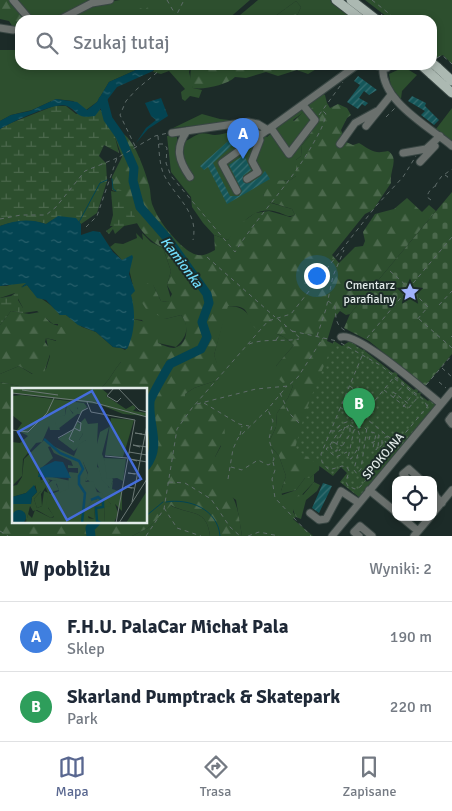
<!DOCTYPE html>
<html lang="pl">
<head>
<meta charset="utf-8">
<style>
  :root { --surface:#fff; --page:#f2f2f3; --text:#1f2937; --muted:#747a83; --line:#e0e1e3; --accent:#596790 }
  body { margin:0; font-family:Signika,sans-serif; background:var(--page); color:var(--text) }
  .controls { position:absolute; right:15px; bottom:15px; display:grid; overflow:hidden; border-radius:10px; box-shadow:0 2px 8px #0003 }
  .controls button { width:45px; height:45px; display:grid; place-items:center; padding:0; border:0; border-bottom:1px solid var(--line); background:var(--surface); color:var(--text); font:25px sans-serif }
  .you { position:absolute; left:316px; top:275px; width:18px; height:18px; margin:-12px; border:4px solid #fff; border-radius:50%; background:#1a73e8; box-shadow:0 0 0 8px #1a73e833 }
  .badge { display:grid; place-items:center; width:32px; height:32px; border-radius:50%; background:var(--accent); color:#fff; font-size:16px; font-weight:700 }
  .pin { position:absolute; translate:-50% -41px; filter:drop-shadow(0 1px 2px #0008) }
  .pin::after { content:''; position:absolute; top:26px; width:18px; height:15px; background:inherit; clip-path:polygon(0 0,100% 0,50% 100%) }
  .list { margin:0; padding:0; list-style:none }
  h2 { display:flex; justify-content:space-between; align-items:center; height:65px; margin:0; padding:0 20px; font-size:21px }
  h2 small { font-size:16px; font-weight:400; color:var(--muted) }
  .list li { display:grid; grid-template-columns:32px 1fr auto; gap:15px; align-items:center; box-sizing:border-box; height:70px; padding:0 20px; border-top:1px solid var(--line) }
  .list b { display:block; font-size:19px; white-space:nowrap }
  .list p { margin:0; font-size:16px; white-space:nowrap; color:var(--muted) }
  .list em { font-size:16px; font-style:normal; color:var(--muted) }
  .icon { flex:none; width:28px; height:28px; fill:none; stroke:currentColor; stroke-width:2; stroke-linecap:round; stroke-linejoin:round }
  .map { position:relative; flex:none; width:452px; height:536px; overflow:hidden }
  .search { position:absolute; background:var(--surface); box-shadow:0 2px 8px #0003; left:15px; right:15px; top:15px; height:55px; display:flex; align-items:center; gap:12px; box-sizing:border-box; padding:0 18px; border-radius:15px; color:var(--muted); font-size:19px }
  .sheet { height:205px; background:var(--surface) }
  nav { display:flex; justify-content:space-around; align-items:center; box-sizing:border-box; height:70px; border-top:1px solid var(--line); background:var(--surface); font-size:14px; color:var(--muted) }
  nav a { display:grid; justify-items:center; gap:2px }
  nav .on { color:var(--accent) }
  .map>svg:first-child { display:block }
  .grass { fill:#2d4f2e }
  .forest { fill:url(#forest-firs) }
  .wetland { fill:url(#wetland-marsh) }
  .cemetery { fill:url(#cemetery-stones) }
  .park { fill:url(#park-dots) }
  .water { fill:url(#water-ripples) }
  .lines { fill:none; stroke-linecap:round; stroke-linejoin:round }
  .stream { stroke:#034452; stroke-width:1 }
  .river { stroke:#034452; stroke-width:9 }
  .building { fill:url(#building-hatch) }
  .minor-casing { stroke:#384643; stroke-width:9 }
  .major-casing { stroke:#384643; stroke-width:11 }
  .path { stroke:#606d6b; stroke-width:1; stroke-dasharray:4 4; stroke-linecap:butt }
  .minor { stroke:#6a706d; stroke-width:7 }
  .major { stroke:#acb9b2; stroke-width:9 }
  .major-bridge-casing { stroke:#384643; stroke-width:11; stroke-linecap:butt }
  .major-bridge { stroke:#acb9b2; stroke-width:9 }
  .labels { text-anchor:middle; stroke-width:4; stroke-linejoin:round; paint-order:stroke }
  .poi-label { font-size:12px; fill:#e2ebe9; stroke:#1c2b28; text-anchor:end }
  .street-label { font-size:12px; fill:#e2ebe9; stroke:#1c2b28 }
  .water-label { font-size:14px; font-style:italic; fill:#71ddfb; stroke:#1c2b28 }
  .inset-river { fill:none; stroke:#034452; stroke-width:2.5 }
  .inset-road { fill:none; stroke:#6b7875; stroke-width:1 }
  .view { fill:#446ddb; fill-opacity:0.15; stroke:#446ddb; stroke-width:2.5 }
  .inset-edge { fill:none; stroke:#e2ebe9; stroke-width:2.5 }
</style>
</head>
<body>
<div class="map">
<svg width="452" height="536" viewBox="0 0 452 536">
  <defs>
    <pattern id="forest-firs" width="22" height="20" patternUnits="userSpaceOnUse" patternTransform="scale(1.25)"><rect width="22" height="20" fill="#2d4f2e"/><path d="M5 1l3.5 6h-7zM16 11l3.5 6h-7z" fill="#4b684c"/></pattern>
    <pattern id="wetland-marsh" width="20" height="14" patternUnits="userSpaceOnUse" patternTransform="scale(1.25)"><rect width="20" height="14" fill="#2d4f2e"/><path d="M1 5h8M5 5V1M11 12h8M15 12V8" fill="none" stroke="#4b684c"/></pattern>
    <pattern id="cemetery-stones" width="16" height="16" patternUnits="userSpaceOnUse" patternTransform="scale(1.25)"><rect width="16" height="16" fill="#2d4f2e"/><path d="M2 7V4a2 2 0 0 1 4 0v3zM10 15v-3a2 2 0 0 1 4 0v3z" fill="#4b684c"/></pattern>
    <pattern id="park-dots" width="8" height="8" patternUnits="userSpaceOnUse" patternTransform="scale(1.25)"><rect width="8" height="8" fill="#2d4f2e"/><path d="M2 2h.1M6 6h.1" fill="none" stroke="#4b684c" stroke-width="1.8" stroke-linecap="round"/></pattern>
    <pattern id="water-ripples" width="26" height="14" patternUnits="userSpaceOnUse" patternTransform="scale(1.25)"><rect width="26" height="14" fill="#034452"/><path d="M2 4q2-2 4 0t4 0M15 11q2-2 4 0t4 0" fill="none" stroke="#275f6b"/></pattern>
    <pattern id="building-hatch" width="6" height="6" patternUnits="userSpaceOnUse" patternTransform="scale(1.25)"><rect width="6" height="6" fill="#155659"/><path d="M-1 1l2-2M0 6l6-6M5 7l2-2" fill="none" stroke="#376e71"/></pattern>
  </defs>
  <rect width="100%" height="100%" fill="#1c2b28"/>
  <path class="grass" d="M16 0H86L91 1 57 20H32Z
    M120 0H250L227 20H61L92 4Z
    M258 0H330L357 20H295L301 7 296 1 270 20H234Z
    M365 0H452V64L443 55 436 58 432 55 436 52 432 45V20H391Z
    M0 50H20V65H147L109 82 97 102 86 110 73 101 56 99 32 110 11 115 0 121Z
    M157 65H191L189 72 193 88 202 90 199 98 190 96 185 101 182 99 181 92 185 89 169 71 161 74 153 72Z
    M404 67 417 75 402 91 401 99 391 87 389 74Z
    M323 94 325 95 327 103 305 111 293 120 306 133H310V136L302 145 301 156 296 160V176L289 181C276 178 268 186 263 196L271 203 292 209 295 215C287 218 285 214 277 212 252 205 241 226 228 240L214 235 203 223 192 207 191 197 171 172 167 136 177 135V143C185 144 192 136 199 134 204 132 210 135 215 135 237 133 247 119 267 137L283 122Z
    M452 108V142L436 129Z
    M202 114 220 119 238 121 173 128Z
    M136 233 143 240 142 233 151 242 163 248 171 271 167 285 171 299 168 302 161 301 153 285 165 319 181 315C191 327 186 338 176 347L158 343 142 320 133 319 131 295 133 286 129 269 132 259 122 260 110 247 115 243 123 244 137 238Z
    M13 283H27L21 287 27 285C36 298 50 301 60 315H66L82 327 96 332 113 347 121 348V362C113 371 109 382 99 390H38L0 382V374L19 366 32 374 46 369 50 356 46 338 56 341 58 324H53L37 311 23 313V308L15 293 0 298V286H7Z
    M227 306C240 306 249 310 251 323L284 337 294 345 276 366 293 386 288 398 277 413 276 427 270 440V445L279 456 286 476 281 491 282 495 296 490 305 478H310L314 474V482L297 500 293 512 296 517 293 519 313 536H242L236 500 211 482 215 457 221 446 185 406V394L194 388 218 380 219 371 214 355Z
    M170 505C189 516 207 507 210 536H132L148 528Z"/>
  <path class="forest" d="M0 0H10L24 20H20V27H13L9 21 0 19Z
    M296 1 301 7 295 20H270Z
    M151 3 158 6 159 11 153 20H132L140 8 145 10Z
    M191 65H323L308 74 297 70 278 76 266 72 246 78 235 77C227 85 204 90 193 88L190 82Z
    M324 103H327L330 108 338 104 347 108 351 115 347 118 341 130 346 142 353 145 359 143C372 151 374 154 388 151 400 159 389 170 391 183L373 210 365 214 332 255 339 263 355 247 363 246 365 241 363 232 375 214 394 209 407 198 422 212 429 205 436 211 350 314 346 315 340 311 334 318 327 341 334 344 319 470 310 478H305L296 490 280 494 286 476 279 456 270 445V440L276 427 277 413 288 398 293 386 288 381 283 383 278 378 276 366 294 345C289 341 284 336 277 334 270 333 261 333 255 328 243 319 255 305 228 306L214 355 220 371 218 380 194 388 185 394V405L202 404 224 421 225 437 215 457 223 464 219 475 212 482C238 488 238 513 242 536H210C207 507 189 516 171 505L148 528 132 536H0V382L38 390H14V522H146V390H99C109 382 113 371 121 362V348L125 350 128 347 133 319 146 322 149 327 156 330 158 343C163 345 169 348 174 348 189 345 189 324 181 315L165 319 146 309 139 298 140 289 148 283 153 285 161 301 168 302 172 294 167 285 171 271 163 248C136 233 137 219 122 194L112 190V177L122 157 115 137 120 132C134 137 145 171 149 185 151 191 150 198 152 204 158 220 169 233 181 245 194 256 200 259 215 250L214 235 228 240 237 226 255 213 269 211 290 217 295 215 292 209 263 200C263 185 275 178 289 181L296 176V160L301 156 302 145 310 136 309 133 296 137 293 133 291 124 304 111Z
    M11 311 29 314 40 312C44 315 48 322 53 324 63 328 69 326 70 339L67 343 46 338 45 342 51 351 43 376 38 377 19 366 0 374V325Z
    M314 482 320 485 317 491 306 500 301 519 296 517C291 508 293 499 301 493L303 495Z"/>
  <path class="wetland" d="M54 106H66L76 114 101 110 103 107 116 134 115 137 119 153 104 145 99 156 106 163 107 181 97 213 81 224 75 218 54 219 46 224C28 219 17 221 0 226V129L11 123Z
    M117 189 121 190 138 223 124 226 115 234 113 229 109 234 106 231 113 226H110L113 215 111 191 116 192Z
    M18 291V300L23 308V313L11 311 0 325V298L11 296Z"/>
  <path class="cemetery" d="M452 192V354L425 386 369 341 344 328 350 314Z"/>
  <path class="park" d="M334 341 342 346 350 341 356 343V346L363 350 365 347V351L393 373 396 371 398 373 397 376 414 390 417 388 419 390 417 393 422 392 420 395 428 401 430 399 435 403V407L360 498 340 482 347 473 341 467 333 476 295 448 306 410Z"/>
  <path class="water" d="M147 65H157L153 71 117 87 95 116C75 119 80 112 67 106 56 101 10 123 0 129V121L11 115 30 111 56 99 77 102 87 110 97 102 109 82Z
    M161 98 168 116 148 129 136 143 146 128 156 120 151 116 145 103Z
    M58 216 76 218 81 224V235L93 231 100 232 113 252 122 260 132 255 133 257 129 274 135 291 131 295C136 312 135 333 127 349L113 347 96 332 78 325 66 315H60L46 300 37 298 27 285 21 288 26 283 0 286V226C15 220 29 218 46 224Z"/>
  <g class="lines">
    <path class="stream" d="M112 179 113 189 116 191
      M79 222 100 183 107 180
      M166 502C189 498 218 509 220 536
      M146 516 163 502"/>
    <path class="river" d="M103 100 108 119 120 136 134 168 133 181 140 207 167 238 207 294 209 303 202 322 207 337 201 349 170 364C166 371 150 398 150 402 148 425 162 446 146 466
      M91 536 90 528 96 522"/>
  </g>
  <path class="building" d="M358 76 377 90 369 95 364 91 359 98 368 103 365 106 362 104 358 109 347 102 360 85 354 81Z
    M412 96 426 103 425 106 439 120 434 125 421 115 425 111 408 101Z
    M235 135 239 139 213 163 230 196H239L242 191 229 165 244 155 251 170 243 176V182L250 183 261 176 265 171 270 179 227 204 208 167 204 170 200 166Z
    M323 483 332 486 319 513 312 508Z"/>
  <g class="lines">
    <g class="minor-casing">
      <path id="minor" d="M13 0 30 20
        M59 20 92 3 110 0
        M0 28 13 30
        M374 65 387 68
        M383 65C379 100 428 126 452 146
        M245 123 260 136
        M366 126 391 95
        M271 128 289 154 315 120 303 105
        M187 131C175 148 178 160 190 177
        M239 131 250 143
        M172 133 248 122 258 124 268 130
        M340 144 355 123 377 111
        M403 153 426 149 440 136
        M420 162 435 146
        M247 179 258 172 252 161 260 140 257 137
        M237 191 222 163 357 65
        M341 337C357 331 425 391 441 404
        M452 416 449 420 452 424
        M408 480 403 474 409 469 421 480
        M369 490 396 512
        M433 490 436 497 442 503
        M310 513 319 520 326 519 341 491 359 503
        M433 513 452 490
        M401 517 418 531
        M332 536 452 391
        M359 536 354 532 360 526 372 536
        M414 536 430 517"/>
    </g>
    <g class="major-casing">
      <path id="major" d="M336 0 362 20
        M351 0 377 20
        M437 67 452 81
        M431 74 452 93"/>
    </g>
    <path class="path" d="M167 0 175 14
      M372 0 397 20
      M381 14 388 20
      M174 20 184 0
      M432 47 435 51 432 52
      M437 58 442 55 452 64
      M319 115 343 82
      M386 117 395 108
      M158 136C159 148 159 164 164 175 175 197 199 212 193 240
      M159 144H164L167 148 166 163 171 176 235 252C259 214 292 182 314 142 319 133 324 125 326 114L323 111
      M135 146 120 115 126 101 137 89 166 65
      M445 175 448 177 446 180
      M435 186 441 177 452 169
      M431 200 427 197C428 191 434 185 440 185
      M0 219 21 215H46L56 207 85 171 117 158
      M86 227 97 216 117 158 155 136 168 133
      M207 257 275 317
      M390 271 409 288 452 237
      M328 301 335 306C336 318 335 325 346 331
      M439 305 452 291
      M278 319 300 338
      M419 319 452 348
      M292 331 337 341
      M317 336 326 309 333 276 344 250
      M451 337 452 336
      M367 338 409 288 428 307 415 322
      M276 340 286 326
      M341 343 380 365 424 400 427 406
      M249 344C265 338 283 342 299 339
      M362 356 321 454 322 462 329 470 342 466 347 467 349 471 346 482 348 486 355 489 360 487 427 407 429 401
      M442 368 452 377
      M439 382 446 388
      M426 385 452 355
      M350 386 372 404
      M384 390 408 409 418 397 394 378
      M393 392 396 394 403 386
      M280 393 289 413 301 425
      M393 398 396 394 410 405
      M204 403 239 424 249 426
      M197 404 256 389 288 386 298 377 323 338
      M340 407 358 420 360 419 394 377
      M403 407 413 394
      M363 416 399 445
      M350 425 355 428 364 427 366 429
      M345 427 337 443V451H333L330 445 326 449 336 457 347 452
      M331 431H335L341 424 355 419
      M240 435 242 426
      M375 441 372 443 369 440 371 432 375 433
      M385 441 387 444 380 450 379 448Z
      M333 442 342 446
      M382 444V439L388 436
      M330 445 339 431 350 425V434L339 451
      M378 447 376 450 373 448 376 434 379 435 378 447H380
      M357 450 351 459 348 458 354 430 357 429C364 438 356 459 354 470L357 474 361 469 367 427
      M273 462 275 470 272 479 275 498 311 536
      M231 467 242 470 258 460 268 465 272 463 274 459 269 439 273 421 268 410
      M228 479 233 449 238 438 268 409 287 386
      M169 482 185 483 211 499 230 527 240 536
      M164 508 177 528 201 536
      M0 531 8 536
      M146 536 164 509 177 429 192 408 268 321 291 314 376 206 403 177 416 156
      M248 536 259 532 279 536"/>
    <use href="#minor" class="minor"/>
    <use href="#major" class="major"/>
    <g class="major-bridge-casing">
      <path id="major-bridge" d="M432 63 437 67
        M421 65 431 74"/>
    </g>
    <use href="#major-bridge" class="major-bridge"/>
  </g>
  <defs>
    <g id="sight-bare" transform="scale(1.5)"><path d="M0-6L1.8-2.2L6-1.7L2.9 1.2L3.7 5.4L0 3.3L-3.7 5.4L-2.9 1.2L-6-1.7L-1.8-2.2Z" fill="#a0b3fd" stroke="#1c2b28" stroke-width="2.5" paint-order="stroke"/></g>
  </defs>
  <g fill-rule="evenodd">
    <use href="#sight-bare" x="410" y="292"/>
  </g>
  <g class="labels">
    <g class="poi-label">
      <text x="395" y="289">Cmentarz<tspan x="395" dy="14">parafialny</tspan></text>
    </g>
    <g class="street-label">
      <text transform="translate(383 456) rotate(-50)" y="4">SPOKOJNA</text>
    </g>
    <g class="water-label">
      <text transform="translate(182 262) rotate(53)" y="5">Kamionka</text>
    </g>
  </g>
  <g transform="translate(12 388)">
    <rect width="135" height="135" fill="#1c2b28"/>
    <path d="M0 0 90 1 96 6 94 8 114 21 121 17 124 20 121 23 135 25V28L111 26 89 17H93L0 5ZM9 7 72 15 75 19 68 26H65L66 19 62 26 54 17 53 27 45 33 48 42H38L37 38 30 54 24 55 11 71 10 88 1 97 0 54 8 55 16 48 5 42 10 35 0 27V8ZM68 30 66 34 71 46 67 52H74L62 63 46 51 60 42ZM71 74H86L85 79 89 81 97 100 101 93 100 101 110 104V123L103 116 106 125 102 135H92L93 118 99 116 76 92 73 94 76 85ZM36 88 59 93 56 102 36 110V120L42 128 39 130 25 122 21 123 18 118 14 135 13 125 6 122 0 135V116H19L20 109 25 104 23 96ZM35 91 44 93 47 103 39 106 32 103 30 118 25 120 22 111 29 103V95ZM135 103V135H114ZM87 111 90 115 83 119 82 131 76 128 78 135H74V121L80 112Z" fill="#2d4f2e" fill-rule="evenodd"/>
    <path d="M55 17 61 26 64 19 68 24 46 41 43 35 47 29 53 27ZM73 30 76 36 86 35 85 56 88 44 97 39 90 66 101 92 98 100 90 92 85 74H71L76 87 73 94 81 93 85 104 90 105 99 116 98 119 93 118 92 135H78L75 130 82 131 83 119 90 115 85 111 80 112 74 122V135H14L16 126 20 130 23 122 39 130 42 129 34 116 36 109 56 101 57 84 66 85V80H56V77L61 78 59 73 42 65 37 56 62 68 67 56 74 52H67L71 46 65 38ZM41 92 48 94 44 96 47 102 36 105 33 98Z" fill="#2d4f2e"/>
    <path d="M32 52 39 58 36 59 41 70 26 83 29 93 14 105 0 109V98L5 97 10 89 12 71ZM35 90 38 93 29 106 30 118 25 120 22 111 29 103V95Z" fill="#2d4f2e"/>
    <path d="M99 30 122 32 111 69 93 67Z" fill="#2d4f2e"/>
    <path d="M92 70 114 71 111 93 105 90 95 91Z" fill="#2d4f2e"/>
    <path d="M43 73 51 74 59 90 26 89 28 80ZM22 97 25 104 20 109 19 116H0V109L14 105ZM0 129a7 7 0 1 1 14 0a7 7 0 1 1-14 0Z" fill="#034452"/>
    <path class="inset-river" d="M32 51 48 65 67 73 71 81 67 88V96L73 105 70 135M79 112 86 109 91 113V119L84 120 85 133 89 135"/>
    <path class="inset-road" d="M102 0 95 8 105 14 109 10M106 0 127 22 135 24M10 2 46 7M0 5 80 14 135 29M75 14 79 24 123 32 104 135M62 40 68 43 69 35 65 33M0 42 16 44 35 25 42 10M130 46 123 45 135 47M46 50 62 41M62 54 57 51 70 23 76 20M128 59 121 57 135 59M117 64 135 67M93 68 115 70M125 73 118 71 135 74M123 86 116 85 125 86M120 100 113 99 122 100M120 114 135 37M107 135 135 91"/>
    <path class="view" d="M80 3 129 91 55 132 6 44Z"/>
    <rect width="135" height="135" class="inset-edge"/>
  </g>
</svg>
<div class="controls">
<button><svg class="icon" aria-label="locate" viewBox="0 0 24 24"><circle cx="12" cy="12" r="6"/><path d="M12 2v4M12 18v4M2 12h4M18 12h4"/></svg></button>
</div>
<div class="you"></div>
<div class="pin badge" style="left:243px;top:159px;background:#3f7fe0">A</div>
<div class="pin badge" style="left:359px;top:429px;background:#2e9e5b">B</div>
<div class="search"><svg class="icon" aria-label="search" viewBox="0 0 24 24"><circle cx="10" cy="10" r="6"/><path d="M15 15l6 6"/></svg>Szukaj tutaj</div>
</div>
<section class="sheet">
<h2>W pobliżu<small>Wyniki: 2</small></h2>
<ul class="list">
<li><span class="badge" style="background:#3f7fe0">A</span><div><b>F.H.U. PalaCar Michał Pala</b><p>Sklep</p></div><em>190 m</em></li>
<li><span class="badge" style="background:#2e9e5b">B</span><div><b>Skarland Pumptrack &amp; Skatepark</b><p>Park</p></div><em>220 m</em></li>
</ul>
</section>
<nav>
<a class="on"><svg class="icon" aria-label="map" viewBox="0 0 24 24"><path d="M3 6l6-2 6 2 6-2v14l-6 2-6-2-6 2zM9 4v14M15 6v14"/></svg>Mapa</a>
<a><svg class="icon" aria-label="directions" viewBox="0 0 24 24"><path d="M12 3l9 9-9 9-9-9zM9 14v-3h6M13 9l2 2-2 2"/></svg>Trasa</a>
<a><svg class="icon" aria-label="saved" viewBox="0 0 24 24"><path d="M7 4h10v16l-5-4-5 4z"/></svg>Zapisane</a>
</nav>
</body>
</html>
